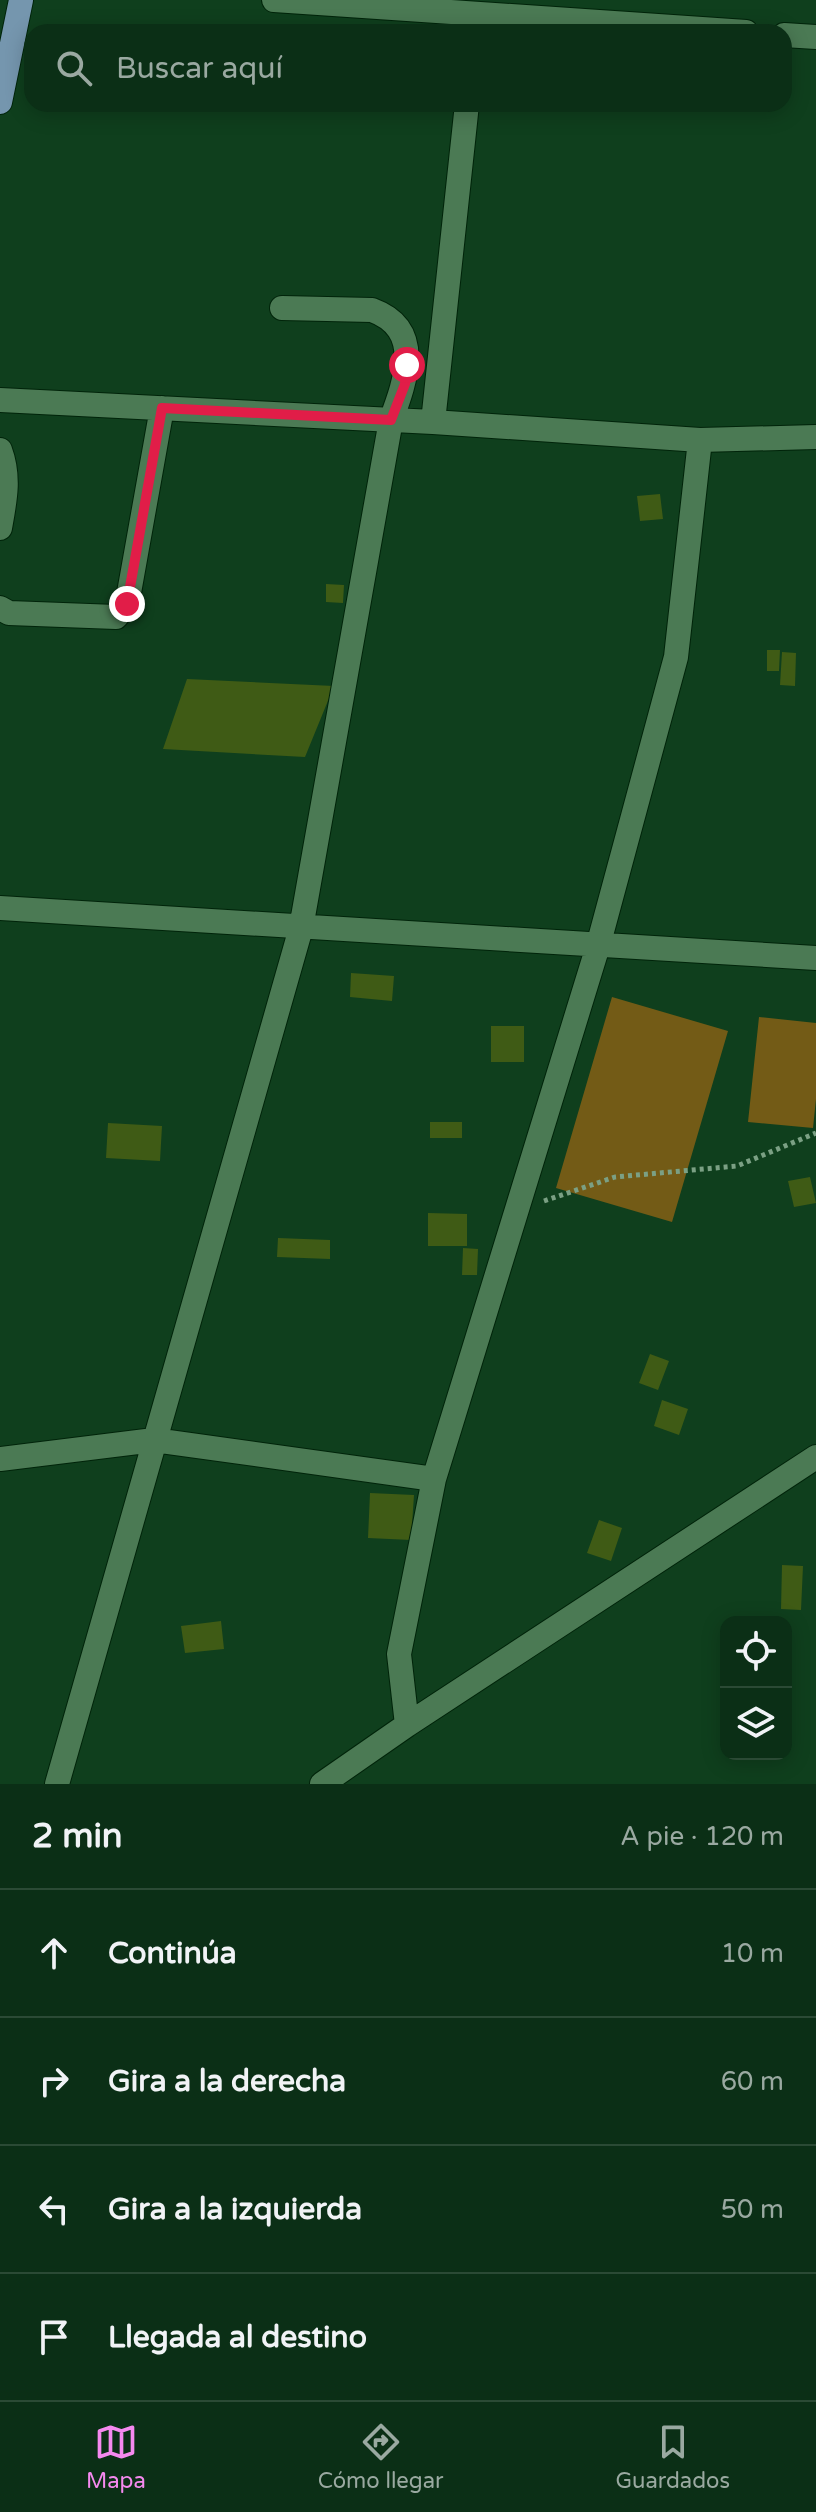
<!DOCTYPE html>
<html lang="es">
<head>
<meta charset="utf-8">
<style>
  :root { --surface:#0b2f16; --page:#14371f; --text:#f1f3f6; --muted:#9aa9a1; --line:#2b4a35; --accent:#f589ef }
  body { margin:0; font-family:"Varela Round",sans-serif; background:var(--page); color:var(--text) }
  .controls { position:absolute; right:24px; bottom:24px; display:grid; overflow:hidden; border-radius:16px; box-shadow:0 4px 20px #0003 }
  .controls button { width:72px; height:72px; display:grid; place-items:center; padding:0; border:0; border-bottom:2px solid var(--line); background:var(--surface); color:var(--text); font:40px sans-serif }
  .stop { position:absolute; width:24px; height:24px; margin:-18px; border:6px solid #e11d48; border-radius:50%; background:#fff }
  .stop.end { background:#e11d48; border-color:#fff; box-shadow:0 2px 8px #0008 }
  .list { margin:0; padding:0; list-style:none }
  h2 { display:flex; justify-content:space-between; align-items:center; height:104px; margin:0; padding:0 32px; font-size:34px }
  h2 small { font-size:26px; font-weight:400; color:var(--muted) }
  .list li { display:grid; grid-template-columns:52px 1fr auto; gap:24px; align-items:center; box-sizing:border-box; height:128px; padding:0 32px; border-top:2px solid var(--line) }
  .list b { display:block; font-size:30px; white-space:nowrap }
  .list em { font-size:26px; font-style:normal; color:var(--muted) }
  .icon { flex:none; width:44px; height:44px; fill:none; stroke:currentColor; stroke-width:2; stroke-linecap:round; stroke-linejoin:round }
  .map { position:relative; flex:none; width:816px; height:1784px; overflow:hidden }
  .search { position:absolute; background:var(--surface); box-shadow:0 4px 20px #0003; left:24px; right:24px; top:24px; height:88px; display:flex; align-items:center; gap:20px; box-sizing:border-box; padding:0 28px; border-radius:24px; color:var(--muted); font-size:30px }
  .sheet { height:616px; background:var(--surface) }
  nav { display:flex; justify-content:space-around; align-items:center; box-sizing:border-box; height:112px; border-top:2px solid var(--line); background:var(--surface); font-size:22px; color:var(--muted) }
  nav a { display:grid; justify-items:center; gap:4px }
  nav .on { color:var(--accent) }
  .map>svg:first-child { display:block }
  .green { fill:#735b16 }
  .building { fill:#3f5b15 }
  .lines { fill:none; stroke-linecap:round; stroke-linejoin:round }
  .minor-casing { stroke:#01240a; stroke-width:26 }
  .major-casing { stroke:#01240a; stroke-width:26 }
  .path { stroke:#7ba084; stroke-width:5; stroke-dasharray:4 4; stroke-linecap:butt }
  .minor { stroke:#4b7a54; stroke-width:24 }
  .major { stroke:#7596ae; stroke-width:24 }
  .route { stroke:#e11d48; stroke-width:10 }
</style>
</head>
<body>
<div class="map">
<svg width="816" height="1784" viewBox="0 0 816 1784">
  <rect width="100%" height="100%" fill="#0f3f1d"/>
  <path class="green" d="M612 997 728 1031 672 1222 556 1188Z
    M759 1017 816 1023V1099L813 1128 748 1122Z"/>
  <path class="building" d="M660 494 663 519 640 521 637 496Z
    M326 584 344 585 343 603 326 602Z
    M767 650H780L779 671H767Z
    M782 652 796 653 795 686 780 685Z
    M187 679 334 686 305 757 163 749Z
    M351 973 394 976 392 1001 350 997Z
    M491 1026H524V1062H491Z
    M430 1122H462V1138H430Z
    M108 1123 162 1126 160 1161 106 1158Z
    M810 1177 816 1203 794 1207 788 1181Z
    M428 1213 467 1214V1246H428Z
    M278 1238 330 1240V1259L277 1257Z
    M463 1248 478 1249 477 1275H462Z
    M650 1354 669 1361 658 1390 639 1383Z
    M662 1400 688 1409 679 1435 654 1426Z
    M370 1493 414 1495 411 1540 368 1538Z
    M599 1520 622 1528 611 1561 587 1553Z
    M782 1565 803 1566 801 1610 781 1609Z
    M221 1621 224 1649 185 1653 181 1626Z"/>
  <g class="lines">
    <g class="minor-casing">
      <path id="minor" d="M274 0 746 32
        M784 35 816 37
        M0 400 433 422 700 440
        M433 422 467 104
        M0 450C10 477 5 500 0 528
        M0 608 9 613 116 617 127 604 162 408
        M0 908 816 958
        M0 1459 154 1440 434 1479
        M407 1725 399 1654 434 1479 598 946 676 657 700 440 816 437
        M57 1784 301 928 391 420C406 380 424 329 372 310L282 308
        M322 1784 407 1725 816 1457"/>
    </g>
    <g class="major-casing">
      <path id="major" d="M0 102 21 0"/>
    </g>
    <path class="path" d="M544 1201 615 1177 737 1166 816 1133"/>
    <use href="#minor" class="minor"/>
    <use href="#major" class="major"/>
  </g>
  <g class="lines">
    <path class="route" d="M127 604 162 408 391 420 405 384 407 365"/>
  </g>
</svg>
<div class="controls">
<button><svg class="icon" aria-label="locate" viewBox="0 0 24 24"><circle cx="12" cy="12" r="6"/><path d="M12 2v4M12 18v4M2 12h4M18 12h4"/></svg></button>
<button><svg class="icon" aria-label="layers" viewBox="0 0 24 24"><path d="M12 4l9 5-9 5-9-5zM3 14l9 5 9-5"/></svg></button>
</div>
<div class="stop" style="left:407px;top:365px"></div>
<div class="stop end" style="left:127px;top:604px"></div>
<div class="search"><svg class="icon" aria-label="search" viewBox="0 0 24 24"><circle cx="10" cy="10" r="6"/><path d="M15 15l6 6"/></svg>Buscar aquí</div>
</div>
<section class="sheet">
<h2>2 min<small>A pie · 120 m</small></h2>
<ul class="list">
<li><svg class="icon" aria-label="ahead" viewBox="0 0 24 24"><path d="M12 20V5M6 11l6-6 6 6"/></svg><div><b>Continúa</b></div><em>10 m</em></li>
<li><svg class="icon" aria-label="right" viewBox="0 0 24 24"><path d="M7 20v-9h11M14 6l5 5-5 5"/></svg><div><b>Gira a la derecha</b></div><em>60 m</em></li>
<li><svg class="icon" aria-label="left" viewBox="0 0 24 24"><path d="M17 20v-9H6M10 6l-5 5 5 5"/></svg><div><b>Gira a la izquierda</b></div><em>50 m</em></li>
<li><svg class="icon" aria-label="arrive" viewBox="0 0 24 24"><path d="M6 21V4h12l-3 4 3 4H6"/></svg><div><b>Llegada al destino</b></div></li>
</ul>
</section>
<nav>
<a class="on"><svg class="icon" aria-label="map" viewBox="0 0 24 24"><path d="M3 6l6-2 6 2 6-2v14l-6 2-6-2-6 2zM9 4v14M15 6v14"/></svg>Mapa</a>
<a><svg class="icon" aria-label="directions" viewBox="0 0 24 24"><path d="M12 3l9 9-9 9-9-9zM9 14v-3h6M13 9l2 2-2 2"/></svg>Cómo llegar</a>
<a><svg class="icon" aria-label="saved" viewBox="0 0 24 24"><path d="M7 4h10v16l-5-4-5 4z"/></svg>Guardados</a>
</nav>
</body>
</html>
